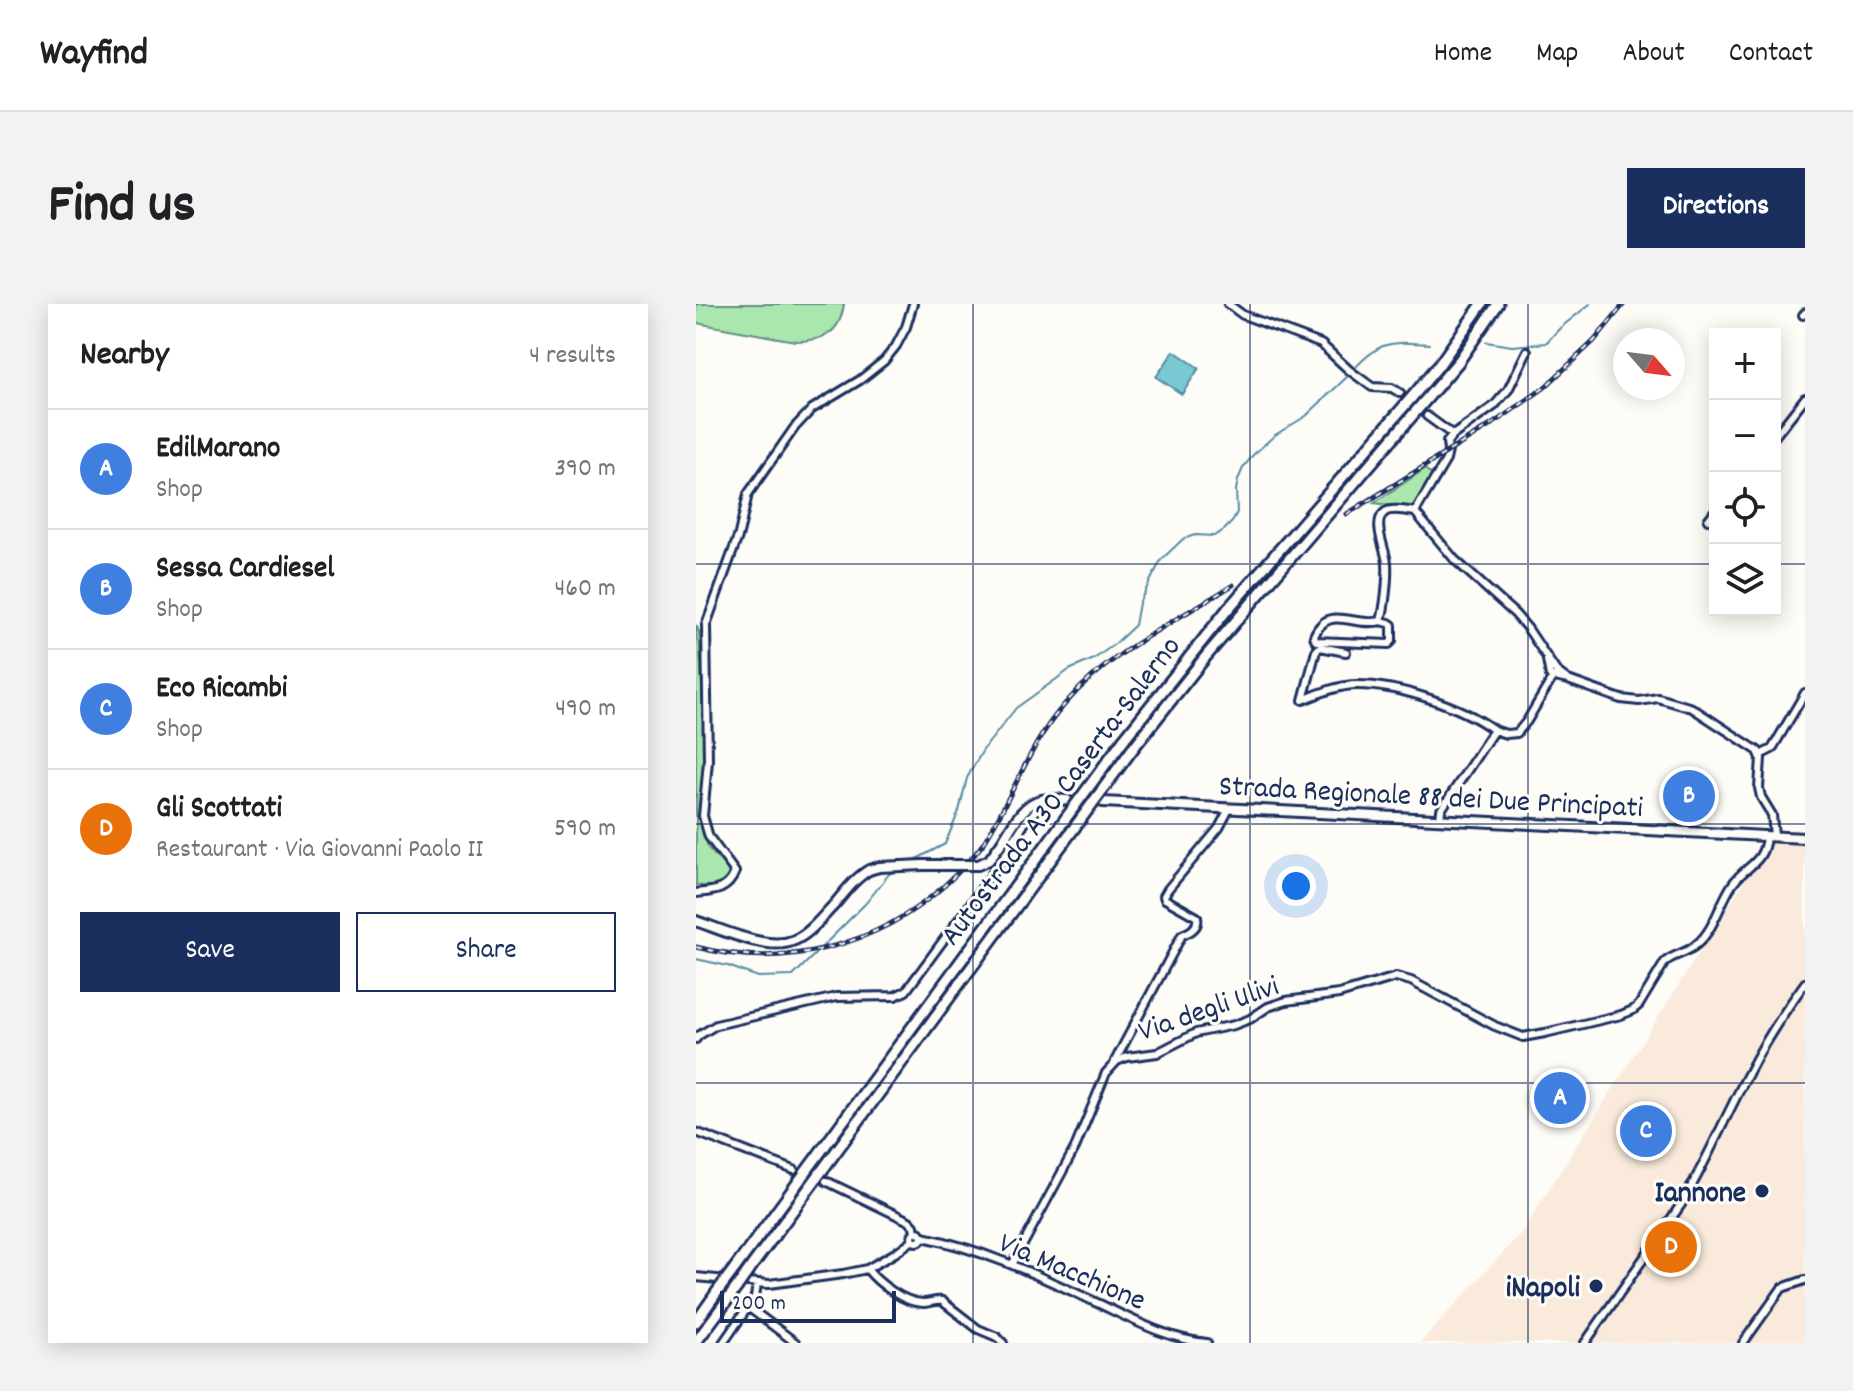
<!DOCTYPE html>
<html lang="en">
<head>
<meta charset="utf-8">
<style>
  :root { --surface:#fff; --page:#f2f2f2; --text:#202124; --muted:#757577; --line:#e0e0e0; --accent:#1b2f5e }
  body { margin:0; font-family:Dekko,sans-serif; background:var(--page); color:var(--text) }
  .controls { position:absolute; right:24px; top:24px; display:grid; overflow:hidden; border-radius:0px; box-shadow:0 4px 20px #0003 }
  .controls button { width:72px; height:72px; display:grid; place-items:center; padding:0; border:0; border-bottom:2px solid var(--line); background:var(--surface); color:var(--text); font:40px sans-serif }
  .compass { position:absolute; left:917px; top:24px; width:72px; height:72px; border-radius:50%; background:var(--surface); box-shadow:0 4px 20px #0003; rotate:118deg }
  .scale { position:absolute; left:24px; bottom:20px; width:176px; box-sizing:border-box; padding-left:8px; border:4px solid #1b2f5e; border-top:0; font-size:22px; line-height:28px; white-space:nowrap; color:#1b2f5e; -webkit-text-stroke:6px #fdfcf7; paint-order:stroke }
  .you { position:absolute; left:600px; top:582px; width:28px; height:28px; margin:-20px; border:6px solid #fff; border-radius:50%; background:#1a73e8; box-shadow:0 0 0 12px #1a73e833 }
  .badge { display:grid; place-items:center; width:52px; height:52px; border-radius:50%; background:var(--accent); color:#fff; font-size:26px; font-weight:700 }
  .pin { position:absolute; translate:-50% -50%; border:4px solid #fff; box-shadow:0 2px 8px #0006 }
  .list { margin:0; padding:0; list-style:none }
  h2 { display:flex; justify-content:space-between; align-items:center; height:104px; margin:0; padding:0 32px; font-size:34px }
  h2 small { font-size:26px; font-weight:400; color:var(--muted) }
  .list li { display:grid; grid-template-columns:52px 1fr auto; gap:24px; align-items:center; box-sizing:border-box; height:120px; padding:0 32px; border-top:2px solid var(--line) }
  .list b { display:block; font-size:30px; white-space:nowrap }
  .list p { margin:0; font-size:26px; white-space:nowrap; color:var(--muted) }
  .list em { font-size:26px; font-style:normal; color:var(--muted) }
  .actions { display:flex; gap:16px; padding:24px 32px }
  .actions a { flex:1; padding:18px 0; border:2px solid var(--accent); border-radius:0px; text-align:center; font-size:28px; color:var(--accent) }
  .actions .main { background:var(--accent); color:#fff }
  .icon { flex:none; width:44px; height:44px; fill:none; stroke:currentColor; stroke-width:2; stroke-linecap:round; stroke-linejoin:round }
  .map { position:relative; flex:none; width:1109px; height:1039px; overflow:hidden; border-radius:0px }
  header { display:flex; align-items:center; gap:48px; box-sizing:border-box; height:112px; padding:0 40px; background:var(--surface); border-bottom:2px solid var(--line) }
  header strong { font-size:38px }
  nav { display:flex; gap:44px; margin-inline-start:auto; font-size:28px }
  .intro { display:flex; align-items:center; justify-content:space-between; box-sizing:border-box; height:192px; padding:0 48px }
  h1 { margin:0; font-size:56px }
  .button { padding:20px 36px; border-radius:0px; background:var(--accent); color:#fff; font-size:28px; font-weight:700 }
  main { display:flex; gap:48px; padding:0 48px }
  aside { flex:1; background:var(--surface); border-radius:0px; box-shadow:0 4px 20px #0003 }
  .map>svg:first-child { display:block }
  .built { fill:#f9eadc }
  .green { fill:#a9e7ae; stroke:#628b86; stroke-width:2 }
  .water { fill:#78c9d1; stroke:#538ba3; stroke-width:2 }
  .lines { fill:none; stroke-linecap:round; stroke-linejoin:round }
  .stream { stroke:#538ba3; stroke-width:2 }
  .minor-tunnel { stroke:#d0d3d8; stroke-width:6; stroke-dasharray:6 3; stroke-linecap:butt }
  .minor-casing { stroke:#1b2f5e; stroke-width:12 }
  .major-casing { stroke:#1b2f5e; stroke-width:14 }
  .highway-casing { stroke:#1b2f5e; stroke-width:15 }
  .minor { stroke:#fdfcf7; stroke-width:6 }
  .major { stroke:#fdfcf7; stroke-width:8 }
  .highway { stroke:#fdfcf7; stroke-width:9 }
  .rail-casing { stroke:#1b2f5e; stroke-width:5 }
  .rail { stroke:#fdfcf7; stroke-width:2; stroke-dasharray:6; stroke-linecap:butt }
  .major-bridge-casing { stroke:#1b2f5e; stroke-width:14; stroke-linecap:butt }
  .highway-bridge-casing { stroke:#1b2f5e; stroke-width:15; stroke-linecap:butt }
  .major-bridge { stroke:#fdfcf7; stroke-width:8 }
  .highway-bridge { stroke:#fdfcf7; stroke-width:9 }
  .grid { fill:none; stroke:#1b2f5e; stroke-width:2; stroke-opacity:0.55 }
  .poi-dot { fill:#1b2f5e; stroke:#fdfcf7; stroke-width:3 }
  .labels { text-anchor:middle; stroke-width:6; stroke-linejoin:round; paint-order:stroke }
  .street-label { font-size:30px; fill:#1b2f5e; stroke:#fdfcf7 }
  .poi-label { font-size:30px; font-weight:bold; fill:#1b2f5e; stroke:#fdfcf7; text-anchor:end }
</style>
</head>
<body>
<header>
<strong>Wayfind</strong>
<nav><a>Home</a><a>Map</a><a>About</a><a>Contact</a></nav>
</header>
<div class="intro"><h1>Find us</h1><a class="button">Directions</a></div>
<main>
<aside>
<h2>Nearby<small>4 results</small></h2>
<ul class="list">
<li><span class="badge" style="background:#3f7fe0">A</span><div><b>EdilMarano</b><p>Shop</p></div><em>390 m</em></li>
<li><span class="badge" style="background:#3f7fe0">B</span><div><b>Sessa Cardiesel</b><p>Shop</p></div><em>460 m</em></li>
<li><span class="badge" style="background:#3f7fe0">C</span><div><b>Eco Ricambi</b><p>Shop</p></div><em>490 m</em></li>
<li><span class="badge" style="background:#e8710a">D</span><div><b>Gli Scottati</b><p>Restaurant · Via Giovanni Paolo II</p></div><em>590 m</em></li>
</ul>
<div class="actions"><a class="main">Save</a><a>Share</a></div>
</aside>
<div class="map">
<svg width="1109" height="1039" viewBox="0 0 1109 1039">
  <rect width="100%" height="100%" fill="#fdfcf7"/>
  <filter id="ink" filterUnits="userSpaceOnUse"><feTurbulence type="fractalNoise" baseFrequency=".0125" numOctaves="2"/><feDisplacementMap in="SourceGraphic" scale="16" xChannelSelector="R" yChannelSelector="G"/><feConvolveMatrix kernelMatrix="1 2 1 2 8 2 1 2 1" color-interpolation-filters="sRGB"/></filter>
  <g filter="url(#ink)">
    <path class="built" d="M1074 537 1109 541V1039H724L826 928Z"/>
    <path class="green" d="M0 0H148C144 30 127 37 99 37L0 19Z
      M729 165 736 171 716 204 678 199Z
      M0 321 3 328 8 415 7 483 3 517 13 545 32 565V573C22 585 15 583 0 581Z"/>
    <path class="water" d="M478 47 503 64 486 90 460 73Z"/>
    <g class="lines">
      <path class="stream" d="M790 38 816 42 850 39 864 24 894 0
        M657 66C686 35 694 38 734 40
        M215 558 249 540 263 507 271 474 287 446 320 404 373 366 398 355 420 339 439 321 443 299 465 256 487 235 499 231 518 232 528 226 536 218 541 208 540 186 542 176 547 164 557 151 579 131 610 112 653 71
        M0 655 32 662 62 673 97 672 170 599 193 570 199 567"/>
      <path class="minor-tunnel" d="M704 89 731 112"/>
      <g class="minor-casing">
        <path id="minor" d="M532 0 547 11 625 40 653 66 676 83 696 84 704 89
          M1107 11 1109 9
          M731 112 757 131 798 102 812 86 831 47
          M1079 132 1109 94
          M719 208 750 156 752 147 751 138 757 131
          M1012 216 1019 207
          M685 317 693 319 696 321V337L693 340 620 337 618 332C632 299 658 324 685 317 689 302 692 274 691 259 690 246 676 219 688 209 694 203 712 207 719 208L759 256 819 310 832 325 860 367 872 376
          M851 356 854 372 872 376 925 395 943 397 962 394 996 404 1062 447 1065 454 1063 484 1065 493 1076 511 1078 532
          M607 396C624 389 643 381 661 381 702 381 766 402 798 426
          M607 396 620 347 624 343 650 348
          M1064 451 1076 445 1109 389
          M744 516 745 506 798 426 810 430 821 429 831 417 857 373
          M0 589C18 587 32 587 39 568L13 533 7 512 12 457 10 321 43 230 52 190 99 123 116 105 164 76 188 57 200 42 210 23 217 0
          M0 735 2 732 20 721 140 693 199 692 210 687 294 573 328 520 342 504 354 496
          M419 757 486 631C495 628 503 623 501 613L469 595 468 592 472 585 523 524 533 505
          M0 828 98 866
          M130 877 213 917 218 922 219 928
          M216 933a5 5 0 1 1 10 0a5 5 0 1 1-10 0Z
          M227 933C286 945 341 971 395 996 432 1013 469 1035 511 1039
          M316 961 379 844 410 769 421 757 431 753 461 749 500 729 538 721 554 715 572 703 590 697 643 690 700 673 715 677 799 722 827 733 849 729 925 711 937 706 943 701 969 658C978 650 992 649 1001 640 1018 626 1024 599 1036 581 1049 561 1068 561 1070 532
          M171 965C182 979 208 999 227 999 234 999 239 996 246 997L282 1025 301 1033 307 1039
          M0 973 73 980 147 970 171 965 199 949 217 936
          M52 1003 100 1039
          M27 1039 59 993 61 980
          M889 1039 986 899C1011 857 1029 813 1052 770 1068 738 1088 708 1109 679
          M1047 1039 1086 984 1109 976"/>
      </g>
      <g class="major-casing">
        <path id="major" d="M407 498 1109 534
          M306 538C315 524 326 500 345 496 353 494 362 496 371 496
          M0 617C24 625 71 647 96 637 113 631 125 614 138 601 148 589 159 574 173 566"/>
      </g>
      <g class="highway-casing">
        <path id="highway" d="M428 435 531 306 717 92 743 61 786 0
          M438 443 511 351 763 57 802 0
          M55 963 342 573
          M39 964 334 563
          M0 1018 21 988
          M0 1038 41 983"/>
      </g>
      <use href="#minor" class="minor"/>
      <use href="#major" class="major"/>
      <use href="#highway" class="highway"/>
      <g class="rail-casing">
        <path id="rail" d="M651 210 795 121 848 84 898 37 928 0
          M0 643C88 666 182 642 249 581 262 569 275 556 286 541 316 496 332 441 369 400 414 348 479 317 537 281"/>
      </g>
      <use href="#rail" class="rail"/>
      <g class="major-bridge-casing">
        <path id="major-bridge" d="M173 566 183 563 227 561H282L293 556 306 538"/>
      </g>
      <g class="highway-bridge-casing">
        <path id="highway-bridge" d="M334 563 428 435
          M342 573 438 443
          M41 983 55 963
          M21 988 39 964"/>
      </g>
      <use href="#major-bridge" class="major-bridge"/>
      <use href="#highway-bridge" class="highway-bridge"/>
    </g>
  </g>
  <path class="grid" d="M277 0V1039M554 0V1039M832 0V1039M0 260H1019M1079 260H1109M0 520H1109M0 779H1109"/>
  <g class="poi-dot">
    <circle cx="1066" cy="887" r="8"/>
    <circle cx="900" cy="982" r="8"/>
  </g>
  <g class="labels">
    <g class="street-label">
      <text transform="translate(363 486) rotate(-53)" y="10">Autostrada A30 Caserta-Salerno</text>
      <text transform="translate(735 491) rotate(3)" y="10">Strada Regionale 88 dei Due Principati</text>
      <text transform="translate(512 703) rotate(-19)" y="10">Via degli Ulivi</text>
      <text transform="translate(377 966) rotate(23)" y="10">Via Macchione</text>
    </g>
    <g class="poi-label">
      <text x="1050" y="897">Iannone</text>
      <text x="884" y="992">iNapoli</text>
    </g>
  </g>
</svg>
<div class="controls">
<button>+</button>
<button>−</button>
<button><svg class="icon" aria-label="locate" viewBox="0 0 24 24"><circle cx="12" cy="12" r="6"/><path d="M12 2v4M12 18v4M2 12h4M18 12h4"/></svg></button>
<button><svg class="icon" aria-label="layers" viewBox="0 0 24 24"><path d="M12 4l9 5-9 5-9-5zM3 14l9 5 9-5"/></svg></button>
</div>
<svg class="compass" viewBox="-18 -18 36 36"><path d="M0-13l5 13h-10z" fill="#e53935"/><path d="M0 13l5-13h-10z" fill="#757577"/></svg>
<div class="scale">200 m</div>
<div class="you"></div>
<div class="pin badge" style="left:864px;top:794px;background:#3f7fe0">A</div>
<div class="pin badge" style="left:993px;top:492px;background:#3f7fe0">B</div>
<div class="pin badge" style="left:950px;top:827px;background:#3f7fe0">C</div>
<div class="pin badge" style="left:975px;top:943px;background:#e8710a">D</div>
</div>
</main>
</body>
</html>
